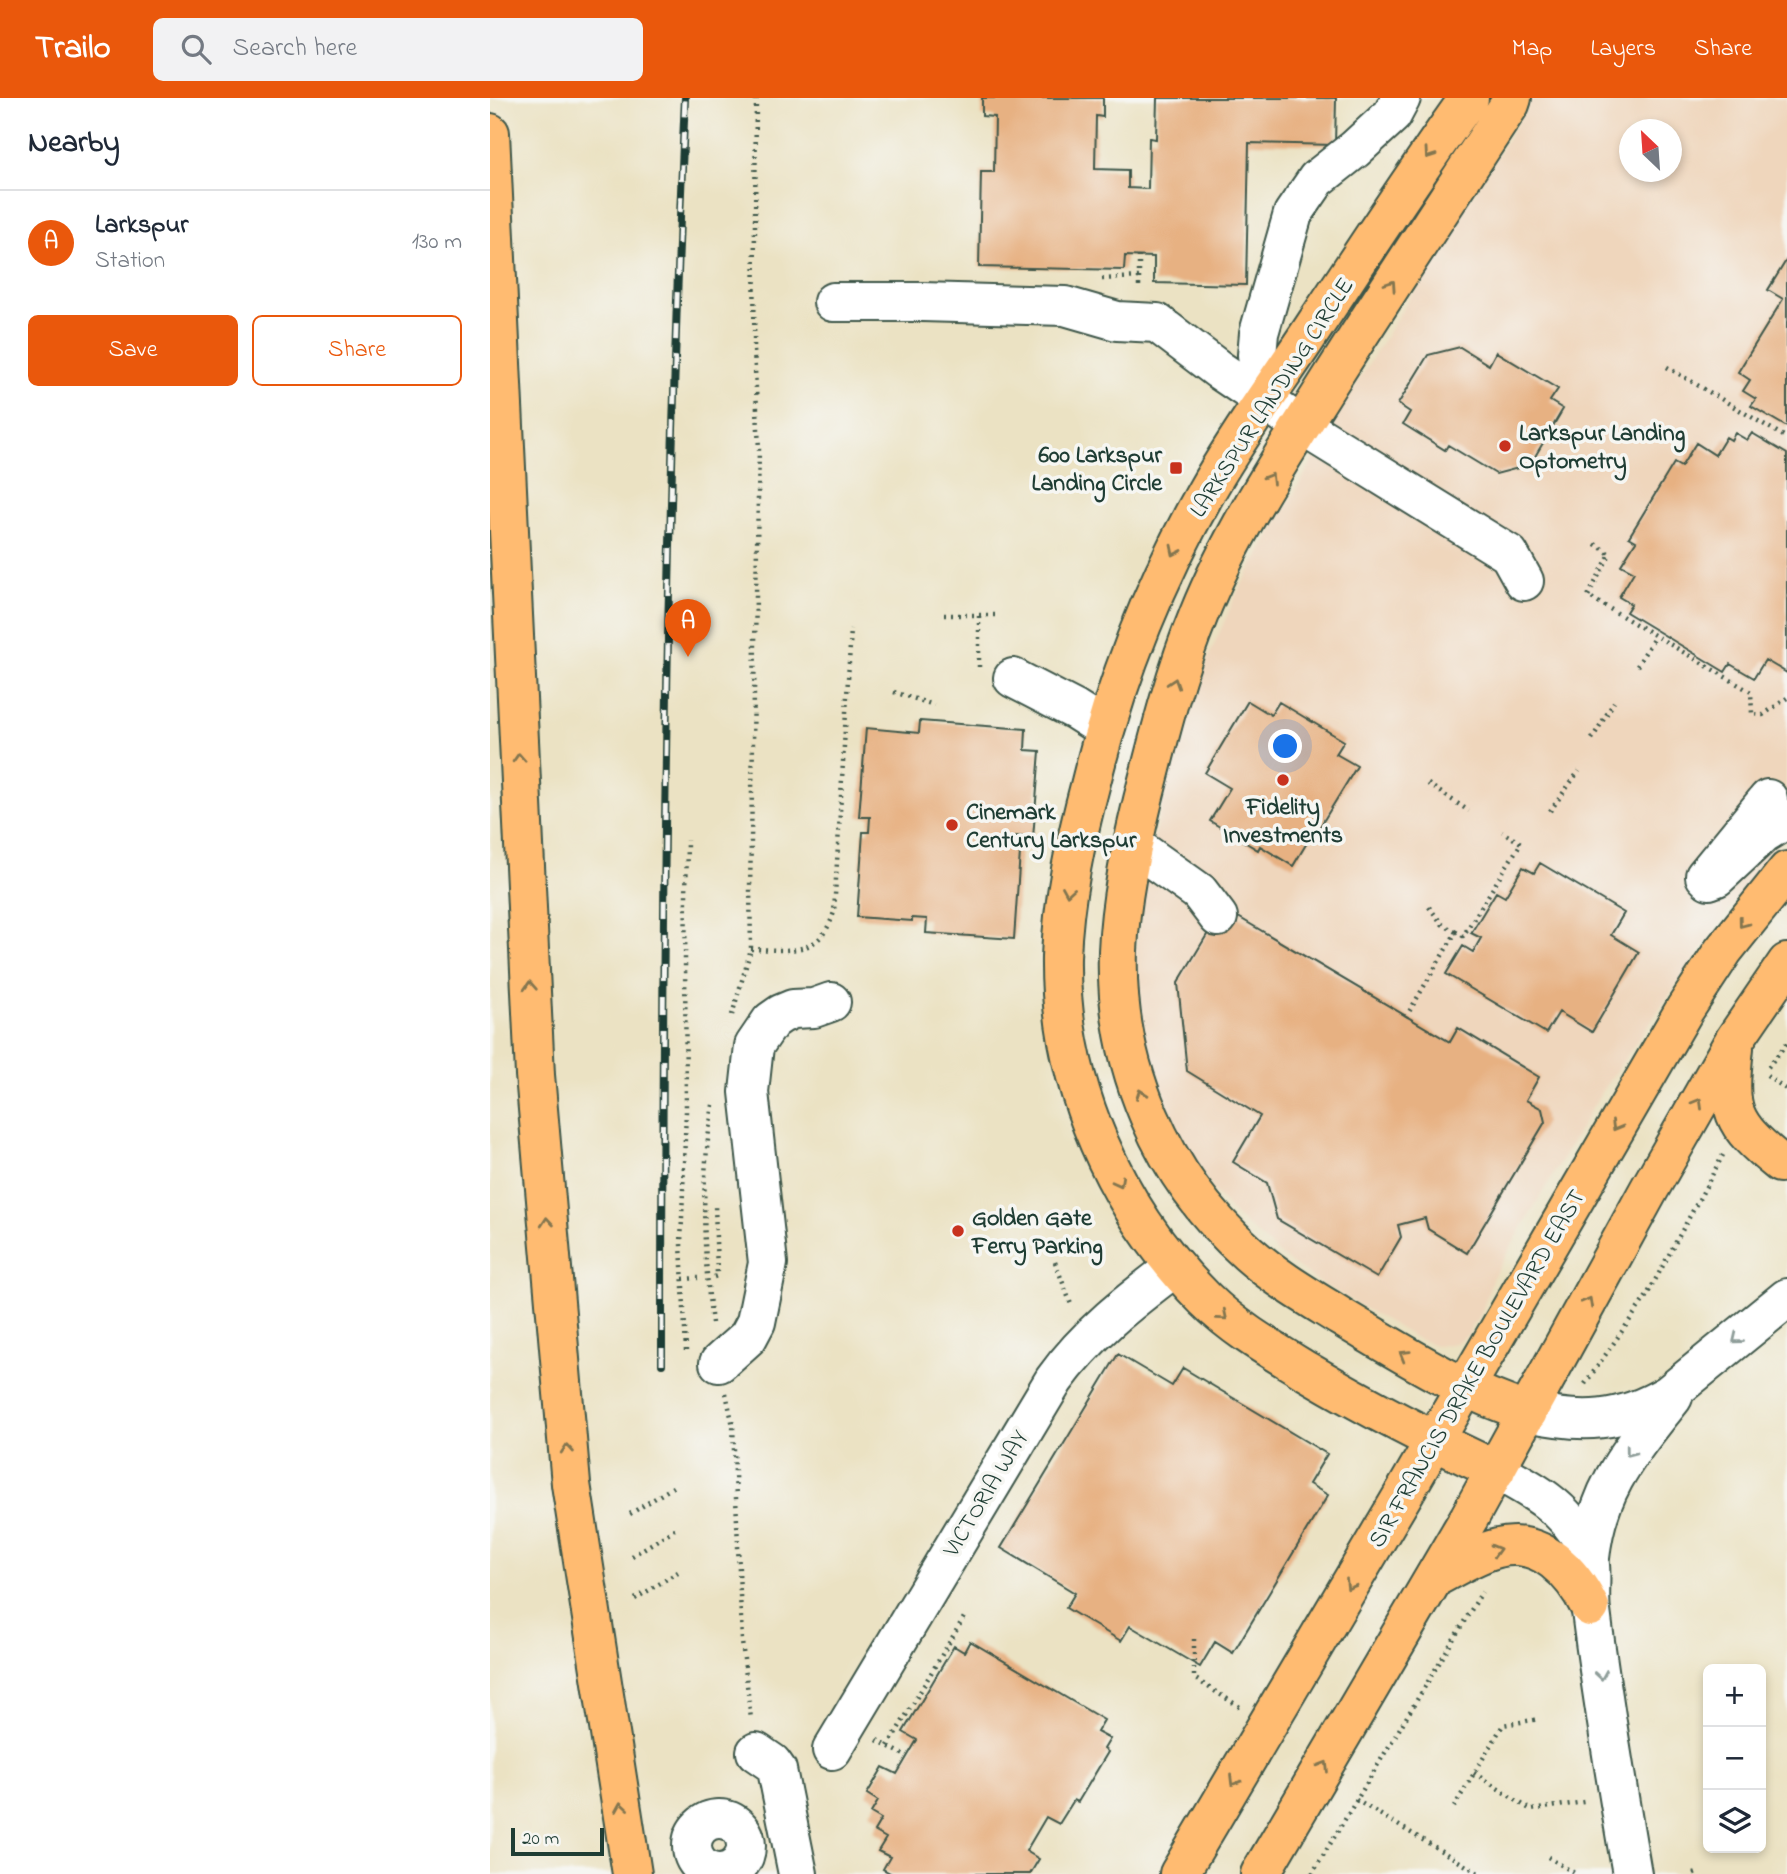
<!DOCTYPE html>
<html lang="en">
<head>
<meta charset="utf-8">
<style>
  :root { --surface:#fff; --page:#f2f2f3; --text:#1f2937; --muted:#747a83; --line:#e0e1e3; --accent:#ea580c }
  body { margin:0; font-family:"Indie Flower",sans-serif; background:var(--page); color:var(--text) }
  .controls { position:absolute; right:21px; bottom:21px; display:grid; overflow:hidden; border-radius:10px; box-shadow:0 4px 10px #0003 }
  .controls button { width:63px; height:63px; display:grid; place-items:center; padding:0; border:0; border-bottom:2px solid var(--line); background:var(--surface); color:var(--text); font:35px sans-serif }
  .compass { position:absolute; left:1129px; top:21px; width:63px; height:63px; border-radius:50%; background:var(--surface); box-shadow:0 4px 10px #0003; rotate:335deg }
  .scale { position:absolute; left:21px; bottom:18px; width:93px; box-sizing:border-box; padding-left:7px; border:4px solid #1f3d34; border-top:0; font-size:19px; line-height:24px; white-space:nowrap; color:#1f3d34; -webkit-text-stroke:5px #f6f6f2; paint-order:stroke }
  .you { position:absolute; left:796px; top:649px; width:24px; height:24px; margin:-18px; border:5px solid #fff; border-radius:50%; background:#1a73e8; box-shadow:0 0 0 10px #1a73e833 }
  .badge { display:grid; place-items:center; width:46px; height:46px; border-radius:50%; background:var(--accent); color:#fff; font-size:23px; font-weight:700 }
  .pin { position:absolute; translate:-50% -58px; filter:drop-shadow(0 2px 4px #0008) }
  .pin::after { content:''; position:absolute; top:37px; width:24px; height:21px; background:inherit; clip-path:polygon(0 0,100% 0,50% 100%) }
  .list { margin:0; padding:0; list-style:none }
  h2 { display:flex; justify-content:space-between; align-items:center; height:91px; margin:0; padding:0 28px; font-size:30px }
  h2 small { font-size:23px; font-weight:400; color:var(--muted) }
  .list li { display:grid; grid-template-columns:46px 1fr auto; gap:21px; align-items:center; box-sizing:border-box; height:105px; padding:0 28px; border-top:2px solid var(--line) }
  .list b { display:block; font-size:26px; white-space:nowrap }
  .list p { margin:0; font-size:23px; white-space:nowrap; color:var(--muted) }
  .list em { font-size:23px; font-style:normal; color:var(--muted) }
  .actions { display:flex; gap:14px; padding:21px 28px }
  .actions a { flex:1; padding:16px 0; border:2px solid var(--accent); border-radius:10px; text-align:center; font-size:24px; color:var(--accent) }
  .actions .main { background:var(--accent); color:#fff }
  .icon { flex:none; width:38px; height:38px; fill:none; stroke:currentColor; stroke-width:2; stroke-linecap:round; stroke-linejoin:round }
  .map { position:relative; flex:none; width:1297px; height:1776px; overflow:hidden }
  header { display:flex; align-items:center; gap:42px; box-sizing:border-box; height:98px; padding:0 35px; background:var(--accent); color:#fff }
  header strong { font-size:33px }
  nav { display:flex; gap:38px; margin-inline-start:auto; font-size:24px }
  .search { width:490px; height:63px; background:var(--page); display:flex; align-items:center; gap:18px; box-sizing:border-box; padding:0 24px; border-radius:10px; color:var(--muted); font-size:26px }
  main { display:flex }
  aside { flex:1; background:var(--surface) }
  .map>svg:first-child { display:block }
  .built { fill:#efd6bc; fill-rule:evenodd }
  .building { fill:#e7b182 }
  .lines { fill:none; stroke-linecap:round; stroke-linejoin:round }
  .minor-casing { stroke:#3e5649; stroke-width:42 }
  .major-casing { stroke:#3e5649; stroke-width:42 }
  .highway-casing { stroke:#3e5649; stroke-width:42 }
  .path { stroke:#3e5649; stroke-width:4.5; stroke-dasharray:2 5; stroke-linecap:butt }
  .minor { stroke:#fff; stroke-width:38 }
  .major { stroke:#ffbb71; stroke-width:38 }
  .highway { stroke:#ffbb71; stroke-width:38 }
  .rail-casing { stroke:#1f3d34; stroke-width:8 }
  .rail { stroke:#f6f6f2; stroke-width:5; stroke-dasharray:16; stroke-linecap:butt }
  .oneway { stroke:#84764f }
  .oneway2 { stroke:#8f9e9a }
  .poi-dot { fill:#c8321e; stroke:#f6f6f2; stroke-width:2.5 }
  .labels { text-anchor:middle; stroke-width:7; stroke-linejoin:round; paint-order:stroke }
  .street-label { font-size:24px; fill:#1f3d34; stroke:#f6f6f2 }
  .poi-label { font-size:24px; font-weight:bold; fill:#1f3d34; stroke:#f6f6f2; text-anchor:start }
</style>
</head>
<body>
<header>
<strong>Trailo</strong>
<div class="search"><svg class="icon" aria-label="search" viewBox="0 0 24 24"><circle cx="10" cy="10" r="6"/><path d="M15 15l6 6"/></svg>Search here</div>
<nav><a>Map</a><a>Layers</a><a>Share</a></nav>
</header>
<main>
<aside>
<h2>Nearby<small></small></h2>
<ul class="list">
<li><span class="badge">A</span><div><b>Larkspur</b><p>Station</p></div><em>130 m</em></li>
</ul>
<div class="actions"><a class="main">Save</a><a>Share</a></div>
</aside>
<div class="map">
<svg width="1297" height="1776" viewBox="0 0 1297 1776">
  <rect width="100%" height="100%" fill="#f6f6f2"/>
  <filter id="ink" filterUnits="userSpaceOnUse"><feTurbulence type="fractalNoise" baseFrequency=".0143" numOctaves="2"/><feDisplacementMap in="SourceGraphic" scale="14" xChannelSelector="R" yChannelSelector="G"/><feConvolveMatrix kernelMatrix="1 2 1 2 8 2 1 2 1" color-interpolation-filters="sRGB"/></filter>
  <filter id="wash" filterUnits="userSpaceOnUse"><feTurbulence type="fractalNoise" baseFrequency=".00686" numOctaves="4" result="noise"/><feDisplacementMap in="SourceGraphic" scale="28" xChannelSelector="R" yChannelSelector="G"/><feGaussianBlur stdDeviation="1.57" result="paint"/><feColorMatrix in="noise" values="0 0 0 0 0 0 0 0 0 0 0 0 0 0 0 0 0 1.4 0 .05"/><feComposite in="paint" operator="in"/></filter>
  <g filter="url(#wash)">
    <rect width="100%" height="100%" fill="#ebe2c3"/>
    <path class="built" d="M1042 0H1297V737L1282 751 1112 993 1002 1181 992 1213 987 1223 982 1226 979 1236 965 1245 948 1248 926 1240 824 1181 795 1161 747 1119 725 1095 689 1042 664 980 649 919 645 857 655 775 679 678 715 567 747 495 867 285ZM1140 32H1182V74H1140Z"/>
    <g id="blocks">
      <path class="building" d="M492 0H613V19L606 18 605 71 638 72V90L658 91 659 40 666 41 667 0H846L845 47 759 45 756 187 664 185V159L635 158 634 172 489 169 491 74H504L505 19 492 18Z
        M1297 161V329L1261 308 1266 301 1253 293 1260 282 1248 274 1293 201 1278 192Z
        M970 249 999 267 1006 254 1068 291 1060 303 1073 311 1040 367 1006 376 958 347 955 352 913 326 920 314 908 306 938 257Z
        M1245 335 1257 342 1262 335 1297 356V575L1275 562 1264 580 1240 566 1235 574 1136 514 1141 506 1129 499 1144 474 1131 467 1146 443 1139 439 1184 365 1191 369 1206 345 1225 357 1236 339 1241 342Z
        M758 603 781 617 789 604 854 643 846 656 867 668 823 740 821 738 803 768 770 748 768 752 720 723 740 690 715 675Z
        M430 623 536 631 535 652 550 653 543 740 526 738 525 753 530 754 524 841 436 835 437 821 422 820V823L367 819 373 734H379L380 719H369L376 630 429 635Z
        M1050 765 1134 815 1121 837 1149 854 1102 934 1069 914 1056 935 956 876 973 848 983 854 991 840 981 835 1006 794 1015 799 1033 769 1044 775Z
        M733 810 960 944 968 930 1049 979 1036 1002 1052 1011 1055 1024 977 1155 938 1131 935 1120 908 1127 911 1139 887 1180 787 1121 777 1085 743 1064 770 1018 697 973 688 885Z
        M628 1256 682 1288 693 1270 837 1356 819 1386 838 1397 743 1555 725 1544 710 1569 640 1528 631 1543 576 1510 585 1495 511 1450Z
        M480 1543 614 1622 607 1634 620 1641 614 1651 618 1654 588 1704 584 1702 569 1726 556 1719 536 1753 549 1761 540 1776H402L393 1771 400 1759 388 1753 396 1740 384 1733 391 1721 381 1715 388 1703 377 1696 393 1669 407 1676 427 1642 413 1634 464 1548 474 1554Z"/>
    </g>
  </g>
  <g filter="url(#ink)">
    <use href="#blocks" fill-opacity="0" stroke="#3e5649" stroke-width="2"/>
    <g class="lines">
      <g class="minor-casing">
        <path id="minor" d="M343 204H432L575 208 627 223 667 225 729 272 812 328 1019 456 1034 483
          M767 257 769 235 803 116 827 81 865 51 902 17 911 0
          M523 580 585 612 615 631
          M1278 701 1215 778 1219 782 1227 779 1274 735 1297 721
          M643 747 709 794 728 819
          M229 1265 258 1239 266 1224 278 1165 259 994 264 948 281 923 291 916 303 911 324 910 341 904
          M1038 1314C1092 1326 1130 1325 1179 1296L1297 1200
          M1006 1372C1041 1391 1074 1408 1094 1445 1105 1467 1098 1490 1101 1513 1112 1601 1127 1689 1142 1776
          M1100 1460C1107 1389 1141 1353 1183 1299
          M342 1652 564 1282C597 1236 640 1203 685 1169
          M266 1654 282 1665 287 1672 308 1776
          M202 1748a27 27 0 1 1 54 0a27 27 0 1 1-54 0Z"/>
      </g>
      <g class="major-casing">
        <path id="major" d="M979 0C926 73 877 149 827 224 790 281 749 335 716 394 665 484 626 583 601 684 586 741 573 800 571 859 569 986 626 1112 715 1201 745 1231 782 1252 818 1274 879 1310 941 1342 1006 1372
          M1022 0 1020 6C959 99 898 191 839 284 792 359 742 434 709 516 684 577 669 639 653 702 641 752 630 802 628 853 624 967 672 1079 758 1155 786 1180 819 1199 851 1219 912 1255 970 1293 1038 1314
          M1244 950C1237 1013 1240 1025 1290 1065
          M944 1480C964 1470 986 1455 1008 1450 1051 1439 1083 1475 1100 1509
          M689 1776 913 1397 1195 911 1233 853 1297 773
          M770 1776 979 1420 1160 1090 1245 941 1297 865"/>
      </g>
      <g class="highway-casing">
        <path id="highway" d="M0 35 45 977 81 1386 142 1776"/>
      </g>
      <path class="path" d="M649 158V191
        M612 181 649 179
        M1177 269 1297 340
        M1105 446 1120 456 1098 498 1261 594 1262 616 1273 617 1297 600
        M454 517H507
        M1147 568 1165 538
        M489 569V517
        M404 594 444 607
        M1102 641 1124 604
        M938 686 979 713
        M1060 713 1089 673
        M939 809 952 826 966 834
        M261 851C301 852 330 859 344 814L361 531
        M242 917 261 851 260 790 269 351 264 251 266 0
        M916 919 966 834 973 838 1031 745 1012 734
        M1278 969 1297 945
        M1277 977 1297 992
        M565 1164 582 1209
        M224 1179 227 1178 225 1105
        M193 1181 208 1180
        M222 1225C213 1152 210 1080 223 1007
        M196 1253 191 1146 196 1013 195 858 197 742
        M1095 1286 1156 1199 1233 1057
        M236 1295 243 1328 252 1544 261 1621
        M140 1416 183 1389
        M142 1458 185 1431
        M145 1501 188 1474
        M704 1541V1580L750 1609
        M387 1642 414 1657
        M398 1648 476 1516
        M984 1675 1041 1712 1094 1704
        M866 1702 990 1776
        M964 1709 1013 1627 1049 1621
        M1058 1759 1086 1776
        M822 1776 992 1494
        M1204 1776 1207 1775"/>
      <use href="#minor" class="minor"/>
      <use href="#major" class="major"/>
      <use href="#highway" class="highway"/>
      <g class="rail-casing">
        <path id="rail" d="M172 1266C172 844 176 421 195 0"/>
      </g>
      <use href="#rail" class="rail"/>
    </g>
    <defs><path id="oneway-chevron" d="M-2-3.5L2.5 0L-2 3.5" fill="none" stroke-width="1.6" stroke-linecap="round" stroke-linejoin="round" transform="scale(1.75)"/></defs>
    <g class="oneway">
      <use href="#oneway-chevron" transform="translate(939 56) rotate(125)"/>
      <use href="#oneway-chevron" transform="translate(901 187) rotate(-56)"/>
      <use href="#oneway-chevron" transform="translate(780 380) rotate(-59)"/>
      <use href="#oneway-chevron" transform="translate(685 453) rotate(116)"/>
      <use href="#oneway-chevron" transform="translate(684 585) rotate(-72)"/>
      <use href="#oneway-chevron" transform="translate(29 660) rotate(-93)"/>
      <use href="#oneway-chevron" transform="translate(578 793) rotate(99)"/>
      <use href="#oneway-chevron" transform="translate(1253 825) rotate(127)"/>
      <use href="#oneway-chevron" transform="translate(40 888) rotate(-93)"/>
      <use href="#oneway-chevron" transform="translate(651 996) rotate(-110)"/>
      <use href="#oneway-chevron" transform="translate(1208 1005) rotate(-60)"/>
      <use href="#oneway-chevron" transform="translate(1126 1028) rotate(120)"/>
      <use href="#oneway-chevron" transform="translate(629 1084) rotate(62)"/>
      <use href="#oneway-chevron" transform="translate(57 1124) rotate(-95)"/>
      <use href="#oneway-chevron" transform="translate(1098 1204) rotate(-61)"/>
      <use href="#oneway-chevron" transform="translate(733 1218) rotate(40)"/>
      <use href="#oneway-chevron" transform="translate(914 1257) rotate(-149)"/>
      <use href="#oneway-chevron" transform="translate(77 1351) rotate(-95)"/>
      <use href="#oneway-chevron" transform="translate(1006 1452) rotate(-16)"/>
      <use href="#oneway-chevron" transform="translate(860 1487) rotate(121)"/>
      <use href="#oneway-chevron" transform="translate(834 1668) rotate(-59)"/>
      <use href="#oneway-chevron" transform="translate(744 1683) rotate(121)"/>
      <use href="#oneway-chevron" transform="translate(131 1709) rotate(-99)"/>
    </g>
    <g class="oneway2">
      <use href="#oneway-chevron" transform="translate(1247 1241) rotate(141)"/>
      <use href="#oneway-chevron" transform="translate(1140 1354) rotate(127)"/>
      <use href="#oneway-chevron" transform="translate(1111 1577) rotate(81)"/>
    </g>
  </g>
  <g class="poi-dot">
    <circle cx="1015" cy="348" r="7"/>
    <rect x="679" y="363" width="14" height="14" rx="3.5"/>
    <circle cx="793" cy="682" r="7"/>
    <circle cx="462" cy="727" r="7"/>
    <circle cx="468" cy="1133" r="7"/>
  </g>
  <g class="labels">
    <g class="street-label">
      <text transform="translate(781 299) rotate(-57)" y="8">LARKSPUR LANDING CIRCLE</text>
      <text transform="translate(986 1270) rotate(-60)" y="8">SIR FRANCIS DRAKE BOULEVARD EAST</text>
      <text transform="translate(495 1395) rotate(-59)" y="8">VICTORIA WAY</text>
    </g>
    <g class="poi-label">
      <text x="1029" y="342">Larkspur Landing<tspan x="1029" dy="28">Optometry</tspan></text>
      <text x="672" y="364" text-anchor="end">600 Larkspur<tspan x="672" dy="28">Landing Circle</tspan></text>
      <text x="793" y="716" text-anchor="middle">Fidelity<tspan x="793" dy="28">Investments</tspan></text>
      <text x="476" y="721">Cinemark<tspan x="476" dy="28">Century Larkspur</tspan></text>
      <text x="482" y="1127">Golden Gate<tspan x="482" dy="28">Ferry Parking</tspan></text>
    </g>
  </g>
</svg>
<div class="controls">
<button>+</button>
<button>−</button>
<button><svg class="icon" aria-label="layers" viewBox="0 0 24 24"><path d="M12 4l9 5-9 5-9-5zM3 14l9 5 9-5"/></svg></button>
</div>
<svg class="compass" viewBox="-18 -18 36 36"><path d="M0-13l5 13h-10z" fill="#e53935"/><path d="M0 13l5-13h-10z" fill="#747a83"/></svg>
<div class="scale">20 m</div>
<div class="you"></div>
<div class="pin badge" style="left:198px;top:559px">A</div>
</div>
</main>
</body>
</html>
